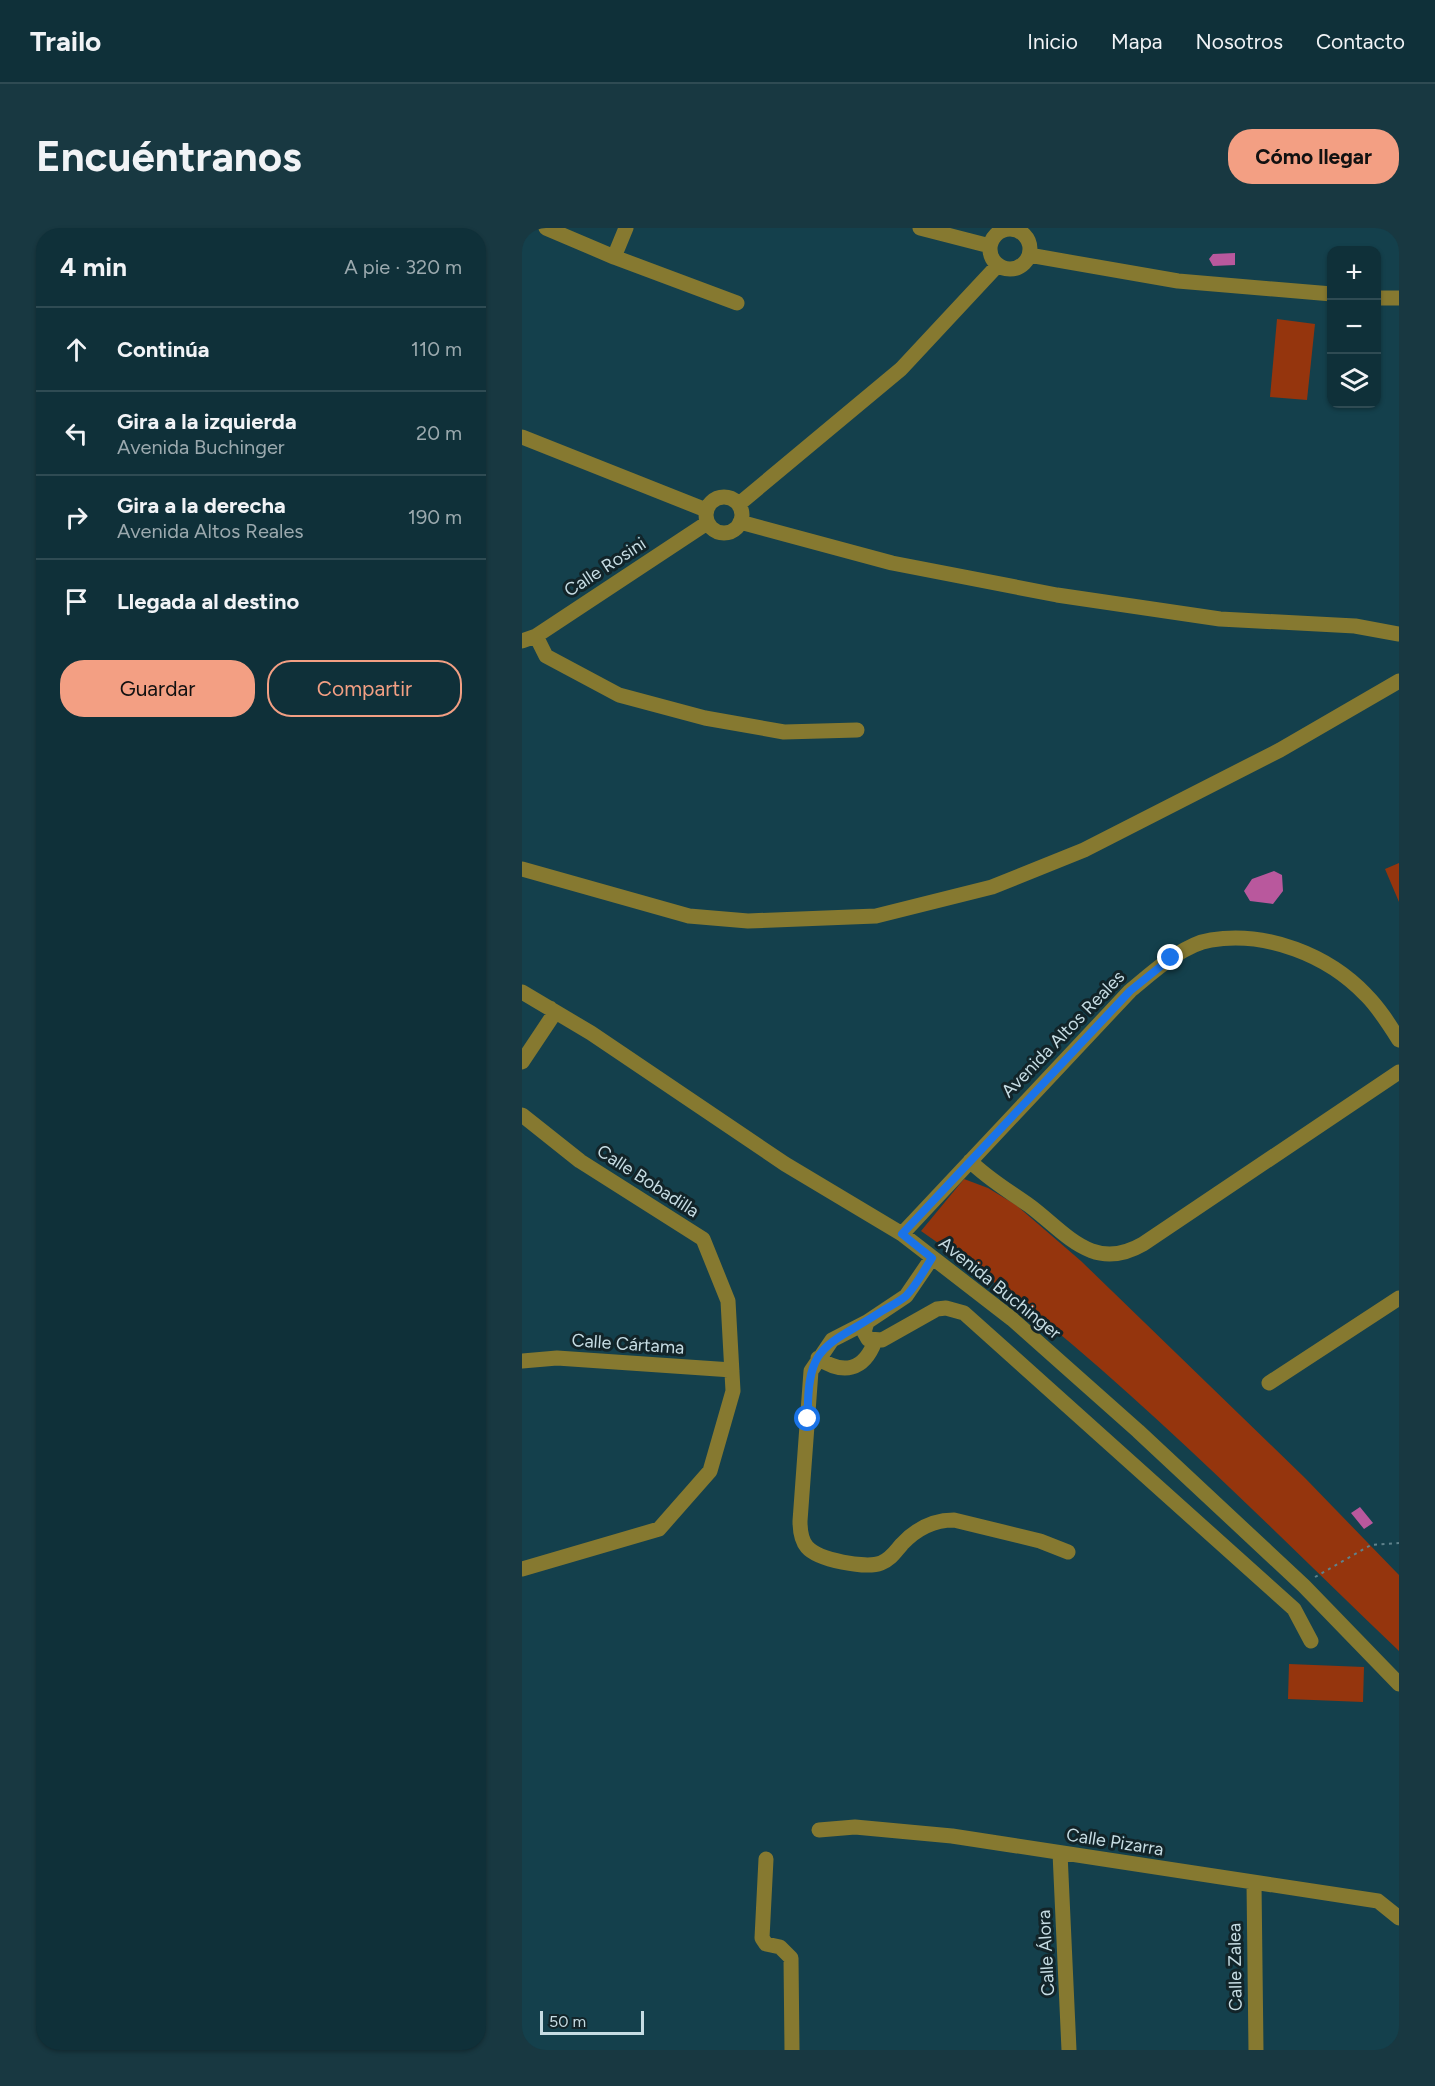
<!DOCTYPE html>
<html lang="es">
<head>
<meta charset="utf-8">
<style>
  :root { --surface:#0f3039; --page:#183841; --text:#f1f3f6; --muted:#9ba9ae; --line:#2f4b53; --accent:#f39f83 }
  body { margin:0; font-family:Figtree,sans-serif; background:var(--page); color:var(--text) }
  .controls { position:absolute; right:18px; top:18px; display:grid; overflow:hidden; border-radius:12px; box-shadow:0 2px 4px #0004 }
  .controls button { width:54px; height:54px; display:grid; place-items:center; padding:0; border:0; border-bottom:2px solid var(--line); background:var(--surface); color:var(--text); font:30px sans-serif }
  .scale { position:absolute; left:18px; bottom:15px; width:104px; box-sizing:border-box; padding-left:6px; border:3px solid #c6dce3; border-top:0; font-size:16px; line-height:21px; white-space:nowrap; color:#c6dce3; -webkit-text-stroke:4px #122429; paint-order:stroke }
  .stop { position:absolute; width:18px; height:18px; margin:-14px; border:4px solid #1a73e8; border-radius:50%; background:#fff }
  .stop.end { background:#1a73e8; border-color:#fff; box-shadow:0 2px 6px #0008 }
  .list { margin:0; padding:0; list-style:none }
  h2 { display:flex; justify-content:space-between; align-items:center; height:78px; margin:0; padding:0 24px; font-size:26px }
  h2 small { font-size:20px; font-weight:400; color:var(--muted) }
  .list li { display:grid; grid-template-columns:39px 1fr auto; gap:18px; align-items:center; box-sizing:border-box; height:84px; padding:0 24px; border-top:2px solid var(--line) }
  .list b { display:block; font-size:22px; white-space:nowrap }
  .list p { margin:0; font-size:20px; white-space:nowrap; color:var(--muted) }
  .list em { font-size:20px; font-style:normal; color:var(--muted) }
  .actions { display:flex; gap:12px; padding:18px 24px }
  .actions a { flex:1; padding:14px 0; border:2px solid var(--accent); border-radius:24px; text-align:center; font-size:21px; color:var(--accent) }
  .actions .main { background:var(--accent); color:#111 }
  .icon { flex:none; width:33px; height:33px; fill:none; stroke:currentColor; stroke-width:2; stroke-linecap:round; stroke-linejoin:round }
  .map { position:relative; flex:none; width:877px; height:1822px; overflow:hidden; border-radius:24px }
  header { display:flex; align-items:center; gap:36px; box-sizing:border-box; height:84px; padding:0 30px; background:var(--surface); border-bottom:2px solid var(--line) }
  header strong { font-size:28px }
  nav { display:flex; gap:33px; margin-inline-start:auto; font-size:21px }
  .intro { display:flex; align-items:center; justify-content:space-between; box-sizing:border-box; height:144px; padding:0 36px }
  h1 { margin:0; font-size:42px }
  .button { padding:15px 27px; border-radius:24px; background:var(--accent); color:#111; font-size:21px; font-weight:700 }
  main { display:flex; gap:36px; padding:0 36px }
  aside { flex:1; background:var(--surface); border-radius:24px; box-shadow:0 2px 4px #0004 }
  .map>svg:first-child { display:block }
  .green { fill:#95350d }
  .water { fill:#b9589d }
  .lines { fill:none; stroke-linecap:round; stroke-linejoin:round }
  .path { stroke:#5f828c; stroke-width:2; stroke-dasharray:3 4.5; stroke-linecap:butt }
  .minor { stroke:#867930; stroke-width:15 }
  .route { stroke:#1a73e8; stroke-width:8 }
  .labels { text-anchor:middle; stroke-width:6; stroke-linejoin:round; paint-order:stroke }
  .street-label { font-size:18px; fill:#c6dce3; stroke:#122429 }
</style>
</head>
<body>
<header>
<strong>Trailo</strong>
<nav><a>Inicio</a><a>Mapa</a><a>Nosotros</a><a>Contacto</a></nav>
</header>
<div class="intro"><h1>Encuéntranos</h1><a class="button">Cómo llegar</a></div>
<main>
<aside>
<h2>4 min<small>A pie · 320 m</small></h2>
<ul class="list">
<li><svg class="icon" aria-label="ahead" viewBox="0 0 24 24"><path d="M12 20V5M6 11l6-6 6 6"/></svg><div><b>Continúa</b></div><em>110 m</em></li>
<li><svg class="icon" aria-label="left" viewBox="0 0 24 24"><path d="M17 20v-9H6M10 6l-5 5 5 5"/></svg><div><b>Gira a la izquierda</b><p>Avenida Buchinger</p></div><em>20 m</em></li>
<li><svg class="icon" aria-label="right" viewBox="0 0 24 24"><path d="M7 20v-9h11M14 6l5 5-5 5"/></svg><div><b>Gira a la derecha</b><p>Avenida Altos Reales</p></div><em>190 m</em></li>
<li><svg class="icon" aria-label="arrive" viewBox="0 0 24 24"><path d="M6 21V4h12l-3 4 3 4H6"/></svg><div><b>Llegada al destino</b></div></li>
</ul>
<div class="actions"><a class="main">Guardar</a><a>Compartir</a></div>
</aside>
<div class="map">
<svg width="877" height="1822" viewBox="0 0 877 1822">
  <rect width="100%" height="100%" fill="#14404c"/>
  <path class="green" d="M755 91 793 96 785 172 748 169Z
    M877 635V674L863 641Z
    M442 951 466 960 494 977 559 1033 783 1250 877 1347V1423C760 1311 646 1195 521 1092 482 1060 440 1032 399 1003Z
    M767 1436 842 1439 841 1474 766 1471Z"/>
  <path class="water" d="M713 25V37L691 38 687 31 691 26Z
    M752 643 760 647 761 663 751 676 728 673 722 663 730 651Z
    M838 1279 851 1295 842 1301 829 1285Z"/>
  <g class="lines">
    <path class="path" d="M793 1349 849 1317 877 1315"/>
    <path class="minor" d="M24 0 92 29 104 0
      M398 0 468 18
      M468 21a20 20 0 1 1 40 0a20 20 0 1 1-40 0Z
      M507 27 656 53 810 66
      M92 29 215 75
      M854 70H877
      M0 209 184 282
      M184 287a18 18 0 1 1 36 0a18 18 0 1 1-36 0Z
      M217 276 379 141 476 37
      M218 294 370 335 535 367 698 391 833 398 877 406
      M14 408 24 428 97 467 183 490 262 504 335 502
      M0 413 14 408 185 295
      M0 641 167 688 226 693 354 688 470 659 562 622 758 522 877 453
      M0 764 69 805 263 936 380 1006 490 1091 616 1203 782 1358 877 1456
      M0 834 32 786 28 780
      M0 887 58 933 181 1011 206 1073 211 1163 188 1243 137 1301 0 1341
      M448 933C466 951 487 963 508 978 544 1005 571 1045 621 1016L877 844
      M380 1006 608 763C630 745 661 716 689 712 745 703 806 727 844 767 857 780 867 796 877 812
      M410 1030 384 1068 345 1094 342 1104 346 1111 360 1112 415 1081 424 1080 442 1085 772 1381 789 1413
      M345 1094 310 1112 289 1143 278 1293C278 1302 279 1312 285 1319 296 1332 344 1341 359 1335 369 1331 373 1324 380 1316 394 1301 411 1292 432 1292L518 1313 546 1324
      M296 1130C321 1147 342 1143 353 1113
      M0 1133 35 1130 210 1142
      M747 1155 877 1070
      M297 1602 333 1599 430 1608 856 1673 877 1690
      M538 1625 547 1822
      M244 1631 240 1710 244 1716 258 1719 269 1730 270 1822
      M732 1655 734 1822"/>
  </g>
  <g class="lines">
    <path class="route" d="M286 1191C284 1114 305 1119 360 1083 368 1078 377 1074 384 1068 394 1058 402 1042 410 1030L380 1006 608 763 649 730"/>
  </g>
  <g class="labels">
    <g class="street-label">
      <text transform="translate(83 339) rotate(-33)" y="6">Calle Rosini</text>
      <text transform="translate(541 806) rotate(-46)" y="6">Avenida Altos Reales</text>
      <text transform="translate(126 953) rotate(33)" y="6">Calle Bobadilla</text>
      <text transform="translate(478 1060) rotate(39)" y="6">Avenida Buchinger</text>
      <text transform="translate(106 1116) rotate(4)" y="6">Calle Cártama</text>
      <text transform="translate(593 1614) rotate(9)" y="6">Calle Pizarra</text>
      <text transform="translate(524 1725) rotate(-93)" y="6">Calle Álora</text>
      <text transform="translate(713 1739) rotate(-91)" y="6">Calle Zalea</text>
    </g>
  </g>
</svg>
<div class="controls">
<button>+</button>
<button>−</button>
<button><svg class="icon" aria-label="layers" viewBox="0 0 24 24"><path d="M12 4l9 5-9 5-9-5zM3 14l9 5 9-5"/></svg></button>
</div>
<div class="scale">50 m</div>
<div class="stop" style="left:286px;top:1191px"></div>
<div class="stop end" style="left:649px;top:730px"></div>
</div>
</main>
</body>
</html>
